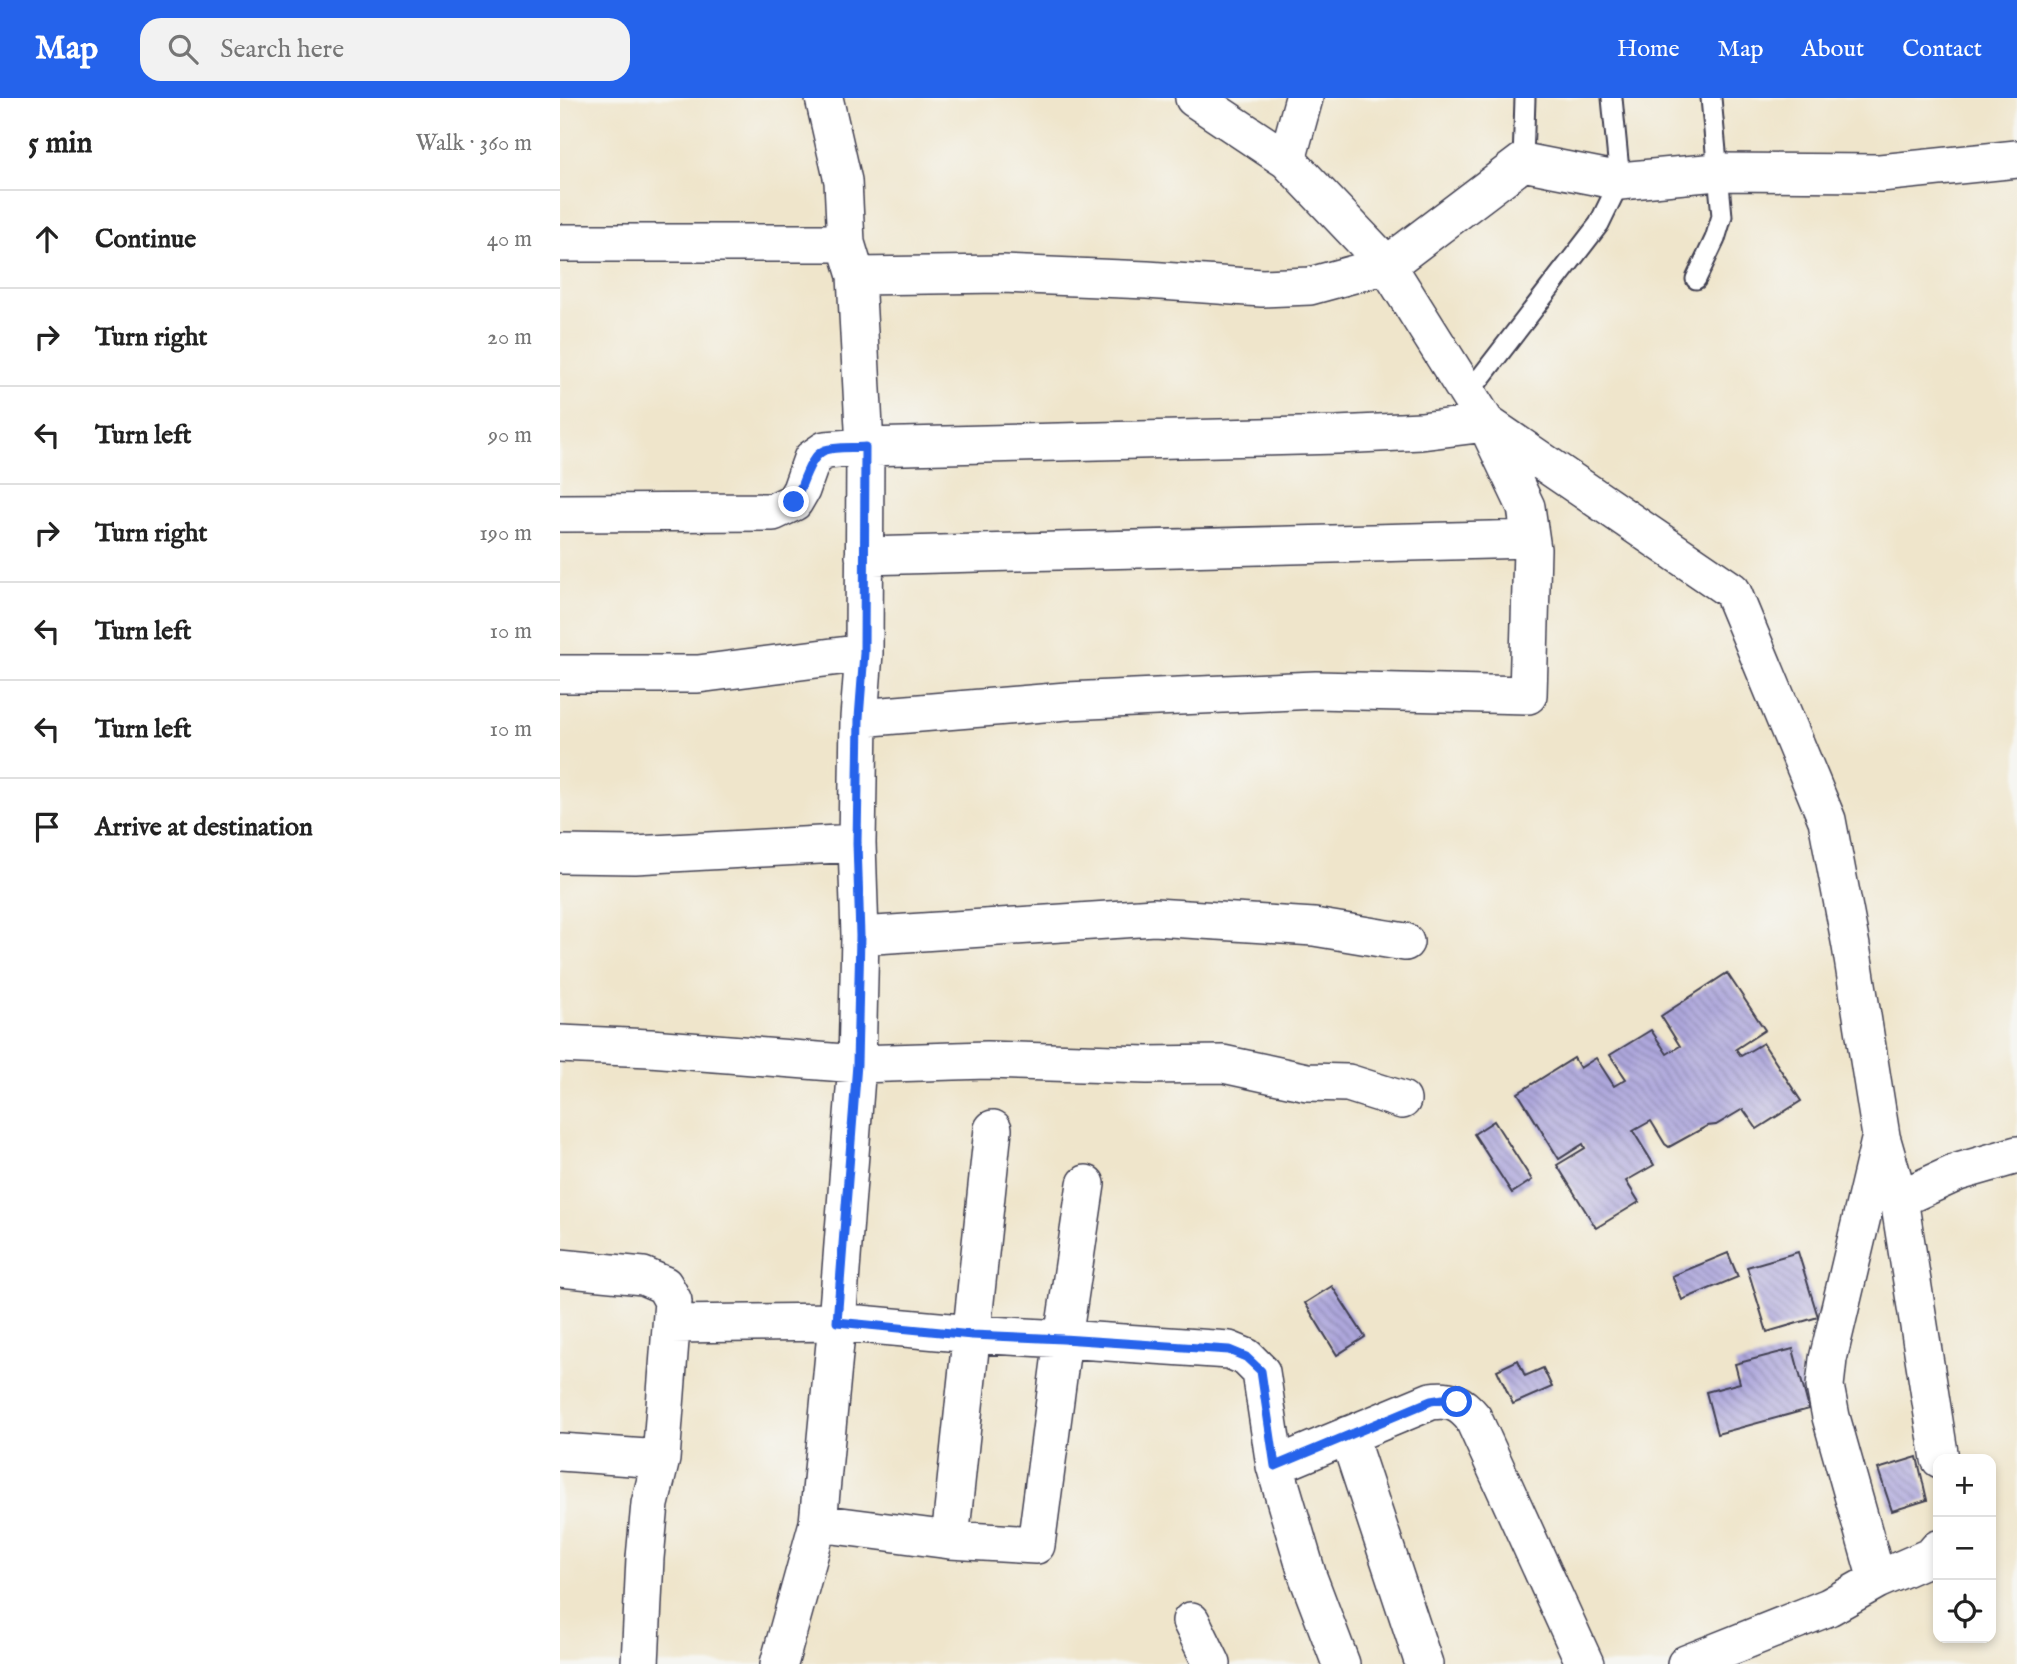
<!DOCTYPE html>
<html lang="en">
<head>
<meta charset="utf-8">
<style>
  :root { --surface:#fff; --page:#f2f2f2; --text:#222; --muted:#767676; --line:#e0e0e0; --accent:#2563eb }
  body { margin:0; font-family:"IM FELL English",serif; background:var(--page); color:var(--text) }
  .controls { position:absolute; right:21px; bottom:21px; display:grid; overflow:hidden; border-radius:14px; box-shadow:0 4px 10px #0003 }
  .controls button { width:63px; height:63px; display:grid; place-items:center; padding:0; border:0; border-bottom:2px solid var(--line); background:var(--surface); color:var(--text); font:35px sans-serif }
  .stop { position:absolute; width:21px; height:21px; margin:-16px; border:5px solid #2563eb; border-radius:50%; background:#fff }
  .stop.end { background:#2563eb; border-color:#fff; box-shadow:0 2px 7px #0008 }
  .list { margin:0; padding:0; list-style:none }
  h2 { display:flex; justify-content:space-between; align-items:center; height:91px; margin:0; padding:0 28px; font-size:30px }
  h2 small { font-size:23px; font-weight:400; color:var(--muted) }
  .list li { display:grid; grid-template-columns:46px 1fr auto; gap:21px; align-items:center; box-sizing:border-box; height:98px; padding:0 28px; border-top:2px solid var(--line) }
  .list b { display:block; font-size:26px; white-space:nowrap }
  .list em { font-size:23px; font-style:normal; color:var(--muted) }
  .icon { flex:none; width:38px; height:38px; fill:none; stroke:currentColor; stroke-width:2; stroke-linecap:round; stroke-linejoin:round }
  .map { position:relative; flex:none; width:1457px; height:1566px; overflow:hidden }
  header { display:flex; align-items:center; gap:42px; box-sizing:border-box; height:98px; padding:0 35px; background:var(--accent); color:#fff }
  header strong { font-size:33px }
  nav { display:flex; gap:38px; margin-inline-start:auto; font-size:24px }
  .search { width:490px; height:63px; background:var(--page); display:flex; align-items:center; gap:18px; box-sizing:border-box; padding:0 24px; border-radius:21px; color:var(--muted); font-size:26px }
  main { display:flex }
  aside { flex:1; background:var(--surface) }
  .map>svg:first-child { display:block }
  .building { fill:url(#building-back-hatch) }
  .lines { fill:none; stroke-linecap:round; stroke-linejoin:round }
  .service-casing { stroke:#413f51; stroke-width:23 }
  .minor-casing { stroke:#413f51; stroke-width:40 }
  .service { stroke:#fff; stroke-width:19 }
  .minor { stroke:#fff; stroke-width:37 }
  .route { stroke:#2563eb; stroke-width:9 }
</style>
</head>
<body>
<header>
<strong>Map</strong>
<div class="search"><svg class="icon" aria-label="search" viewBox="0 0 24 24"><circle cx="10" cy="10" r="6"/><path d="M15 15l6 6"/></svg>Search here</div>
<nav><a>Home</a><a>Map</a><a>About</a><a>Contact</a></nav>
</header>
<main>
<aside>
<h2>5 min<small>Walk · 360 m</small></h2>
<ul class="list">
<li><svg class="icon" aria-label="ahead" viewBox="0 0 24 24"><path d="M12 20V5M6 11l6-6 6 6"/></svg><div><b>Continue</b></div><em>40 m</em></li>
<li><svg class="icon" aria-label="right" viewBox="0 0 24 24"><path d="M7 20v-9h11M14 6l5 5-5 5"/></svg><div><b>Turn right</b></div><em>20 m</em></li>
<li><svg class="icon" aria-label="left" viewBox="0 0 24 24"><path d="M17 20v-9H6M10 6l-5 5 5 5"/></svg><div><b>Turn left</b></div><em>90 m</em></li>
<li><svg class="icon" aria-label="right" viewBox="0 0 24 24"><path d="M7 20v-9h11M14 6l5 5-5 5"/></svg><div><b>Turn right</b></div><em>190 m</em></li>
<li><svg class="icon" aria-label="left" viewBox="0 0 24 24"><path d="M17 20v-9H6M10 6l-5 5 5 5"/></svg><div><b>Turn left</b></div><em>10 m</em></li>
<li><svg class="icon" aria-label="left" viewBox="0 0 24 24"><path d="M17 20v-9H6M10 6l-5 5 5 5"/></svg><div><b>Turn left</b></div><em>10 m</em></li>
<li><svg class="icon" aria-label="arrive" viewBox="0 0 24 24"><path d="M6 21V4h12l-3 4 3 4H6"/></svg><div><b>Arrive at destination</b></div></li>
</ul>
</aside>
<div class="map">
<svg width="1457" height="1566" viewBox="0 0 1457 1566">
  <defs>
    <pattern id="building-back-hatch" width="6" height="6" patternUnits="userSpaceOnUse" patternTransform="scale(1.75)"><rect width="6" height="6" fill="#aea7dc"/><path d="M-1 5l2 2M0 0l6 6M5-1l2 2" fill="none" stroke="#8d88b4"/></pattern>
  </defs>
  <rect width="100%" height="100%" fill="#f6f6f2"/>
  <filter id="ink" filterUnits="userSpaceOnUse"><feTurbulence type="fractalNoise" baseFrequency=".0143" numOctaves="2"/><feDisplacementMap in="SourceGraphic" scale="14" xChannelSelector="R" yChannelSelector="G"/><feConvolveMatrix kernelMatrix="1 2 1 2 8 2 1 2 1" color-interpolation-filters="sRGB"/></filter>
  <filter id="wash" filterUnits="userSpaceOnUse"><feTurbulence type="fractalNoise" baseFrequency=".00686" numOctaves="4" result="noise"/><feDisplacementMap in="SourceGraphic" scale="28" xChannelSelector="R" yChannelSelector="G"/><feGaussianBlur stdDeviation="1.57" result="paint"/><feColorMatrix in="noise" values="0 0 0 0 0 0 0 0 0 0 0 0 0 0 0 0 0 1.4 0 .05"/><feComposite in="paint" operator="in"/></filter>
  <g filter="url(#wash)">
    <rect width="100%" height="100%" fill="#efe5cb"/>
    <g id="blocks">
      <path class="building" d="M1167 875 1205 932 1176 951 1181 958 1203 945 1241 1003 1197 1031 1183 1011 1156 1027 1147 1028 1109 1049 1105 1046 1091 1023 1073 1033 1094 1067 1066 1083 1079 1104 1036 1130 997 1067 1025 1050 1023 1046 999 1061 958 995 1014 960 1020 970 1036 960 1054 988 1066 981 1050 957 1091 932 1107 956 1120 948 1101 918Z
        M934 1023 972 1082 952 1095 914 1036Z
        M1238 1154 1258 1219 1207 1234 1187 1169Z
        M1168 1155 1178 1179 1122 1202 1112 1178Z
        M772 1188 805 1239 777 1257 745 1205Z
        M1233 1251 1249 1311 1157 1336 1146 1294 1180 1285 1175 1266Z
        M958 1262 965 1278 983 1270 992 1289 953 1306 937 1272Z
        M1357 1359 1367 1402 1332 1413 1318 1371Z"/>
    </g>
  </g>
  <g filter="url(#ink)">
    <use href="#blocks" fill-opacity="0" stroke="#413f51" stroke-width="2"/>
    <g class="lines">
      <g class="service-casing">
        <path id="service" d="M963 64 965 0
          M1136 181 1155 141 1162 118 1151 0
          M908 296 1039 126 1060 83 1052 0"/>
      </g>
      <g class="minor-casing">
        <path id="minor" d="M727 62 744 0
          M0 145H286
          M296 178 443 176 587 182 702 190 750 188 827 167 963 64 1060 83 1157 74 1320 75 1457 61
          M0 415 213 414 234 404 241 392 252 361 265 352 305 349 777 337 861 333 926 325 1172 493 1267 722 1291 848 1321 1038 1268 1261 1265 1288 1271 1319 1317 1482
          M304 458 970 441
          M0 576H138L304 555
          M299 620 507 603 756 592 968 597 972 451 966 409 926 325 827 167 727 62 634 0
          M0 756 75 757 297 745
          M300 838 594 819 754 829 845 844
          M0 946 90 950 297 966 427 962 587 967 663 966 747 984 788 985 842 1002
          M1322 1042 1339 1101 1380 1361
          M1339 1101 1398 1074 1457 1057
          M0 1170 83 1178 104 1187 113 1203 101 1361 90 1406 85 1460 80 1566
          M112 1226 277 1224 412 1236 503 1241 669 1252 686 1259 701 1274 715 1368
          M788 1337 864 1566
          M0 1354 101 1361
          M258 1425 390 1442 476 1447 503 1241 526 1086
          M390 1442 433 1031
          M631 1523 652 1566
          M219 1566 258 1425 277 1224 297 966 300 838 297 745 299 620 304 555 305 349 296 178 286 145 283 83 264 0
          M781 1566 748 1479 715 1368 871 1303C890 1300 901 1305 913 1320L1025 1566
          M1126 1566 1269 1509 1317 1482 1372 1458 1378 1451"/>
      </g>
      <use href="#service" class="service"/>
      <use href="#minor" class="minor"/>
    </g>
  </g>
  <g class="lines" filter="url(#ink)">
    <path class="route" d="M234 404C243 389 248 359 265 352 274 349 294 350 305 349L304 555 299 620 297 745 300 838 297 966 277 1224 412 1237 503 1241 669 1252 686 1259 701 1273 715 1368 871 1303 883 1301 897 1304"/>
  </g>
</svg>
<div class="controls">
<button>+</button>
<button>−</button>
<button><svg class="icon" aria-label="locate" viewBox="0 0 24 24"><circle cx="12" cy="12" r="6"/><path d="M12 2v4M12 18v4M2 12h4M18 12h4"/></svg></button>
</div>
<div class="stop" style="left:897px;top:1304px"></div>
<div class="stop end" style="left:234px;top:404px"></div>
</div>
</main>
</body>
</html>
